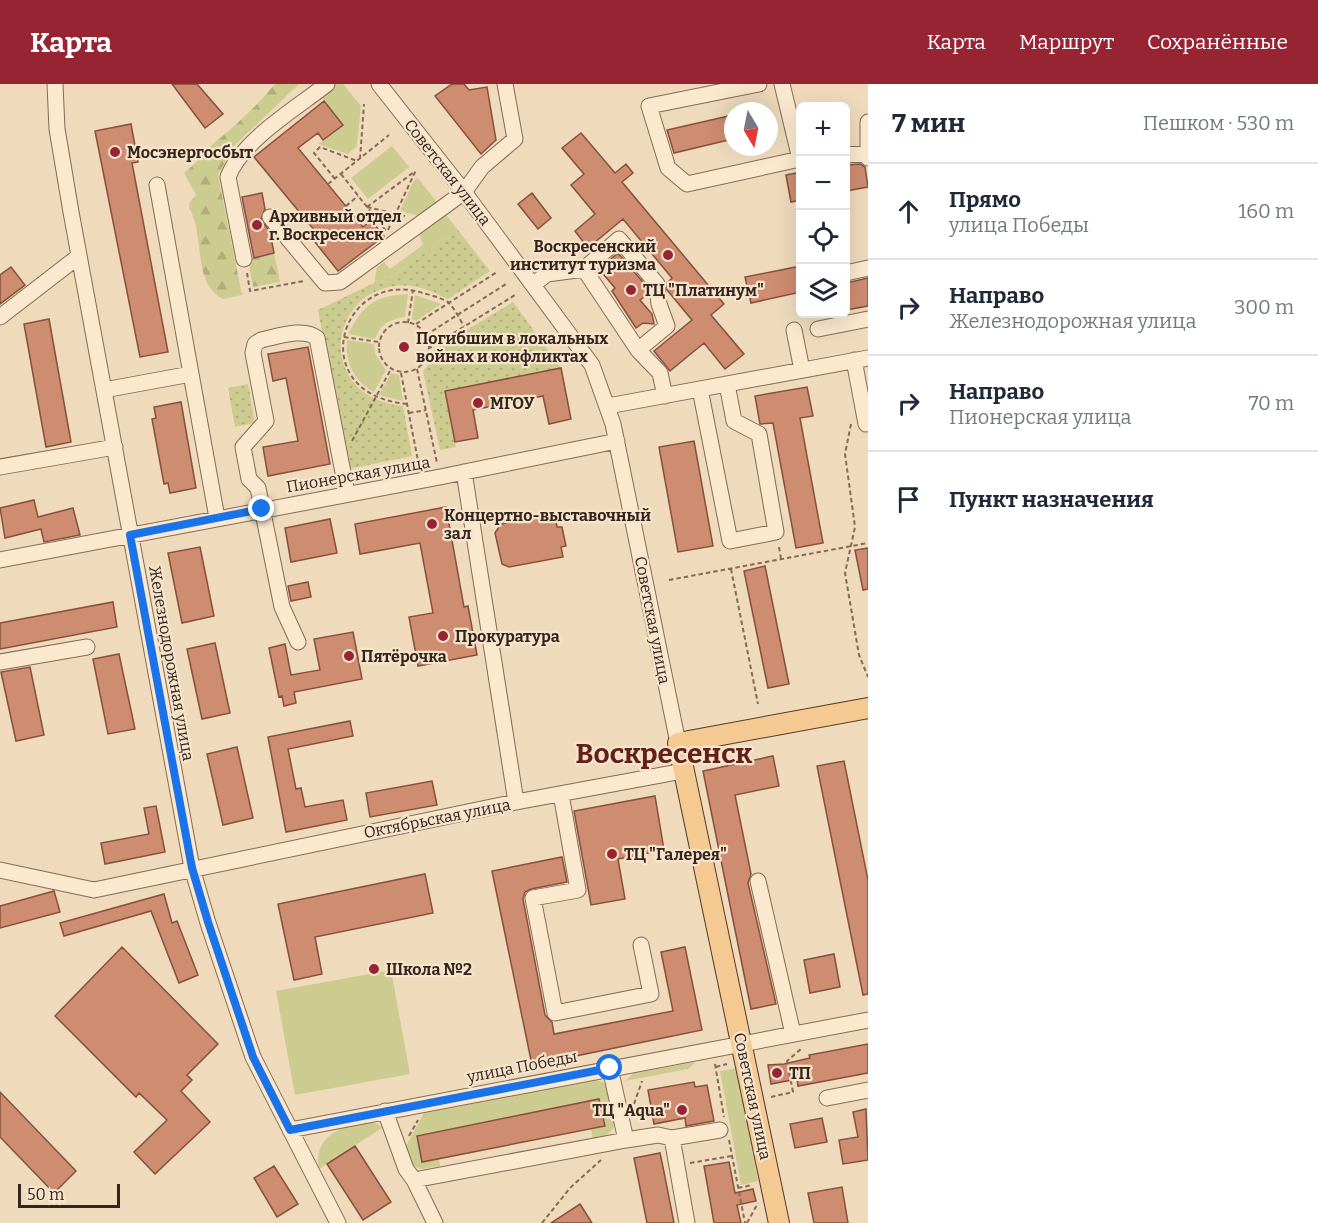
<!DOCTYPE html>
<html lang="ru">
<head>
<meta charset="utf-8">
<style>
  :root { --surface:#fff; --page:#f6f6f7; --text:#1f2937; --muted:#747a83; --line:#e0e1e3; --accent:#972433 }
  body { margin:0; font-family:Bitter,serif; background:var(--page); color:var(--text) }
  .controls { position:absolute; right:18px; top:18px; display:grid; overflow:hidden; border-radius:9px; box-shadow:0 6px 24px #0002 }
  .controls button { width:54px; height:54px; display:grid; place-items:center; padding:0; border:0; border-bottom:2px solid var(--line); background:var(--surface); color:var(--text); font:30px sans-serif }
  .compass { position:absolute; left:724px; top:18px; width:54px; height:54px; border-radius:50%; background:var(--surface); box-shadow:0 6px 24px #0002; rotate:170deg }
  .scale { position:absolute; left:18px; bottom:15px; width:102px; box-sizing:border-box; padding-left:6px; border:3px solid #35241b; border-top:0; font-size:16px; line-height:21px; white-space:nowrap; color:#35241b; -webkit-text-stroke:4px #f6e5cc; paint-order:stroke }
  .stop { position:absolute; width:18px; height:18px; margin:-14px; border:4px solid #1a73e8; border-radius:50%; background:#fff }
  .stop.end { background:#1a73e8; border-color:#fff; box-shadow:0 2px 6px #0008 }
  .list { margin:0; padding:0; list-style:none }
  h2 { display:flex; justify-content:space-between; align-items:center; height:78px; margin:0; padding:0 24px; font-size:26px }
  h2 small { font-size:20px; font-weight:400; color:var(--muted) }
  .list li { display:grid; grid-template-columns:39px 1fr auto; gap:18px; align-items:center; box-sizing:border-box; height:96px; padding:0 24px; border-top:2px solid var(--line) }
  .list b { display:block; font-size:22px; white-space:nowrap }
  .list p { margin:0; font-size:20px; white-space:nowrap; color:var(--muted) }
  .list em { font-size:20px; font-style:normal; color:var(--muted) }
  .icon { flex:none; width:33px; height:33px; fill:none; stroke:currentColor; stroke-width:2; stroke-linecap:round; stroke-linejoin:round }
  .map { position:relative; flex:none; width:868px; height:1139px; overflow:hidden }
  header { display:flex; align-items:center; gap:36px; box-sizing:border-box; height:84px; padding:0 30px; background:var(--accent); color:#fff }
  header strong { font-size:28px }
  nav { display:flex; gap:33px; margin-inline-start:auto; font-size:21px }
  main { display:flex }
  aside { flex:1; background:var(--surface) }
  .map>svg:first-child { display:block }
  .grass { fill:#cccc90 }
  .forest { fill:url(#forest-firs) }
  .park { fill:url(#park-dots) }
  .building { fill:#ce8c71; stroke:#86503b; stroke-width:1.5 }
  .lines { fill:none; stroke-linecap:round; stroke-linejoin:round }
  .minor-casing { stroke:#866a55; stroke-width:17 }
  .major-casing { stroke:#54392a; stroke-width:22 }
  .path { stroke:#866a55; stroke-width:2; stroke-dasharray:4.5 3; stroke-linecap:butt }
  .minor { stroke:#fae8cf; stroke-width:15 }
  .major { stroke:#f4ca92; stroke-width:20 }
  .route { stroke:#1a73e8; stroke-width:8 }
  .poi-dot { fill:#972433; stroke:#f6e5cc; stroke-width:2 }
  .labels { text-anchor:middle; stroke-width:4.5; stroke-linejoin:round; paint-order:stroke }
  .poi-label { font-size:16px; font-weight:bold; fill:#35241b; stroke:#f6e5cc; text-anchor:start }
  .street-label { font-size:16px; fill:#35241b; stroke:#f6e5cc }
  .town-label { font-size:28px; font-weight:bold; fill:#632019; stroke:#f6e5cc }
</style>
</head>
<body>
<header>
<strong>Карта</strong>
<nav><a>Карта</a><a>Маршрут</a><a>Сохранённые</a></nav>
</header>
<main>
<div class="map">
<svg width="868" height="1139" viewBox="0 0 868 1139">
  <defs>
    <pattern id="forest-firs" width="22" height="20" patternUnits="userSpaceOnUse" patternTransform="scale(1.5)"><rect width="22" height="20" fill="#cccc90"/><path d="M5 1l3.5 6h-7zM16 11l3.5 6h-7z" fill="#b0af7c"/></pattern>
    <pattern id="park-dots" width="8" height="8" patternUnits="userSpaceOnUse" patternTransform="scale(1.5)"><rect width="8" height="8" fill="#cccc90"/><path d="M2 2h.1M6 6h.1" fill="none" stroke="#b0af7c" stroke-width="1.8" stroke-linecap="round"/></pattern>
  </defs>
  <rect width="100%" height="100%" fill="#efdabc"/>
  <path class="grass" d="M336 0H343L361 22 357 62 348 70 318 60 343 41 321 12Z
    M392 62 409 83 368 115 351 94Z
    M418 94 439 121 424 133 400 127 414 96Z
    M444 128 457 145 389 195 374 199 377 183 384 178 390 185 423 161 418 148Z
    M408 210 405 233C389 235 381 240 375 255L348 250C363 221 374 212 408 210Z
    M415 211 441 220 416 237 412 235Z
    M347 256 374 260 375 270 386 286 374 308C354 297 345 279 347 256Z
    M391 289 399 291 403 317 379 311Z
    M391 886 410 990 295 1011 276 907Z
    M696 978 688 985 625 997 634 989Z
    M737 984 758 1097 741 1101 720 987Z
    M597 996 606 1000C613 1026 628 1048 593 1055L591 1045 605 1042 599 1016 417 1052 422 1078 439 1075 440 1082 421 1085 411 1081 406 1062 424 1029Z
    M367 1038 378 1040 382 1044 319 1085C313 1053 339 1043 367 1038Z"/>
  <path class="forest" d="M275 0H299L234 62 218 91 242 211 223 215C191 198 206 152 189 124L190 118 196 111 184 89C197 79 203 69 214 59 238 39 255 24 275 0Z
    M274 169 280 198 253 203 248 175Z"/>
  <path class="park" d="M457 145 490 187 448 215C437 210 425 204 413 202 328 193 310 313 403 322L412 372 349 385 318 226 374 199 389 195Z
    M513 218 561 284 446 307 456 363 440 366 423 287 428 281 434 266Z
    M248 300 255 339 235 343 228 304Z"/>
  <path class="building" d="M172 0H197L223 30 205 44Z
    M452 0H464L469 6 487 3 496 56 481 70 435 12Z
    M324 17 343 41 323 56 318 49 298 64 363 143 371 136 384 152 338 187 315 158 320 153 254 73Z
    M733 31V55L674 69 667 46Z
    M131 40 138 78 132 79 168 268 140 273 95 47Z
    M581 49 615 89 626 80 633 89 622 98 724 220 711 231 744 270 725 285 704 259 670 287 654 267 692 236 667 206V199L672 194 623 135 588 164 575 147 595 130 571 101 584 90 562 64Z
    M860 80 865 83 868 103 846 107V81Z
    M801 88V116L791 118 786 91Z
    M262 109 265 125 261 135 270 148 274 169 254 174 242 113Z
    M532 109 551 134 538 145 518 120Z
    M618 169 648 204V210L640 216 652 230 654 240 643 239 636 244 612 207 615 204 599 185Z
    M801 182V208L751 219 745 193Z
    M11 183 25 201 0 220V191Z
    M868 194V222L846 226V199Z
    M49 235 71 358 46 363 24 240Z
    M308 263 330 380 268 392 263 363 298 357 286 294 273 297 268 270Z
    M561 284 571 335 549 340 543 312 473 326 478 354 455 358 445 307Z
    M807 303 813 332 800 334 823 459 796 464 773 339 760 340 755 312Z
    M181 318 196 404 170 409 168 399 164 400 152 335 156 334 154 323Z
    M694 357 713 462 678 468 659 363Z
    M34 416 38 433 73 424 80 451 44 458 41 445 5 454 0 424Z
    M446 423 464 523 468 522 477 571 418 582 409 533 433 529 420 459 360 470 355 440Z
    M555 429 557 443H562L566 462 561 463 563 473 509 483 502 480 495 449 501 440Z
    M330 435 337 469 291 478 285 444Z
    M200 463 214 532 182 539 168 469Z
    M868 464V505L863 506 855 466Z
    M765 482 789 600 768 604 744 487Z
    M308 498 311 513 291 517 288 502Z
    M113 518 117 543 0 565V539Z
    M353 548 362 595 294 608 296 619 284 622 282 612 279 613 269 564 285 560 291 591 320 586 314 555Z
    M215 559 230 629 202 635 187 565Z
    M119 570 135 645 108 650 93 575Z
    M30 583 44 651 16 657 1 588Z
    M350 637 353 652 288 665 296 705 301 704 305 723 343 716 347 736 286 748 268 653Z
    M237 663 253 734 223 741 207 670Z
    M773 672 779 702 735 711 751 790 748 799 776 920 751 925 703 687Z
    M844 677 868 796V910L863 911 817 682Z
    M432 697 437 721 370 733 366 709Z
    M655 712 664 766 618 775 625 815 591 821 574 727Z
    M156 722 165 768 105 780 101 759 149 750 144 724Z
    M562 773 567 798 531 805 525 808 523 815 545 931 552 938 554 950 673 927 661 868 685 863 702 946 532 981 492 787Z
    M425 790 433 829 315 853 322 890 294 896 278 820Z
    M54 807 60 828 0 844V822Z
    M164 810 172 839 177 837 198 891 179 899 151 827 64 852 60 839Z
    M122 863 218 960 187 991 192 996 181 1007 210 1038 155 1090 134 1068 167 1036 139 1009 136 1013 55 932Z
    M834 870 840 903 810 909 804 876Z
    M868 960V989L798 1002 797 995 771 1000 768 981 784 980 810 974 809 971Z
    M694 998 695 1003 707 1001 714 1037 686 1042 685 1034 654 1040 648 1006Z
    M0 1008 76 1087 54 1109 0 1053Z
    M599 1015 605 1042 422 1078 417 1052Z
    M866 1025 868 1076 843 1080 839 1056 858 1053 853 1028Z
    M822 1034 827 1058 795 1064 790 1040Z
    M355 1062 391 1118 363 1136 327 1080Z
    M660 1069 664 1088 674 1139H647L634 1074Z
    M729 1078 735 1109 753 1105 756 1117 737 1121 741 1139H714L704 1082Z
    M274 1082 298 1120 277 1133 254 1094Z
    M842 1103 848 1139H814L808 1109Z
    M580 1120 592 1139H551Z"/>
  <g class="lines">
    <g class="minor-casing">
      <path id="minor" d="M55 0 57 45 71 128 192 784 208 839 253 973 338 1139
        M379 0 464 108 592 281 613 340 678 659
        M759 0 649 22 668 84 687 100 800 75
        M782 0 800 75
        M868 38V74
        M846 71 868 69
        M157 101 217 434
        M270 133 325 199 340 198 464 108 482 83 515 55 505 0
        M244 175 228 93C242 56 297 24 327 0
        M584 185 619 155 657 200 659 220 667 242 638 266
        M846 189 868 184
        M534 200 547 190 584 185 638 266 660 289 665 312
        M0 233 79 172
        M818 245 868 235
        M794 246 802 286
        M854 276 866 340
        M700 305 730 457 776 448 759 350 734 337 727 300
        M104 306 191 290
        M608 322 868 274
        M0 383 115 363
        M464 388 516 718
        M0 476 440 393 617 357
        M298 558 282 523 258 404 249 395 243 363 266 337 253 269 255 260 261 256C277 253 303 243 317 254L347 409
        M0 578 87 563
        M561 710 578 806 533 814 555 929 651 910 641 861
        M0 786 94 806 516 718 683 687
        M758 797 793 950
        M827 1014 868 1006
        M385 1027 406 1085 414 1096 626 1056 610 984
        M290 1046 868 936
        M672 1054 720 1046
        M626 1056 658 1051 672 1054 687 1139
        M414 1096 435 1139"/>
    </g>
    <g class="major-casing">
      <path id="major" d="M779 1139 678 659 868 624"/>
    </g>
    <path class="path" d="M360 75 364 20
      M341 90 386 147
      M335 95 314 69 320 63 357 77
      M328 100 389 51
      M346 122 358 112
      M367 123 414 88
      M367 123 405 132
      M388 146 416 86
      M247 189 250 207 304 197
      M379 263a25 25 0 1 1 50 0a25 25 0 1 1-50 0Z
      M408 239 413 206
      M416 240 497 188
      M426 251 506 200
      M344 253 379 258
      M428 265 515 211
      M417 285 437 379
      M401 289 419 382
      M407 320C302 310 340 183 423 209 430 211 443 214 449 219 455 225 460 236 464 242
      M409 329 426 326
      M851 340 845 370 855 443 845 489 859 571 868 593
      M352 357 391 285
      M779 463 781 475
      M731 485 758 620
      M669 496 868 459
      M715 980 724 1033
      M716 983 727 980
      M771 1013 793 1008 787 977 801 965
      M634 1020 642 997
      M409 1052 418 1036
      M729 1056 745 1139
      M690 1079 732 1072
      M738 1104 752 1101
      M542 1139 570 1104 601 1076
      M747 1139 758 1119"/>
    <use href="#minor" class="minor"/>
    <use href="#major" class="major"/>
  </g>
  <g class="lines">
    <path class="route" d="M262 425 130 451 192 784 208 838 253 973 290 1046 610 984"/>
  </g>
  <g class="poi-dot">
    <circle cx="115" cy="68" r="6"/>
    <circle cx="257" cy="141" r="6"/>
    <circle cx="668" cy="171" r="6"/>
    <circle cx="631" cy="206" r="6"/>
    <circle cx="404" cy="263" r="6"/>
    <circle cx="478" cy="319" r="6"/>
    <circle cx="432" cy="440" r="6"/>
    <circle cx="443" cy="552" r="6"/>
    <circle cx="349" cy="572" r="6"/>
    <circle cx="612" cy="770" r="6"/>
    <circle cx="374" cy="885" r="6"/>
    <circle cx="777" cy="989" r="6"/>
    <circle cx="682" cy="1026" r="6"/>
  </g>
  <g class="labels">
    <g class="poi-label">
      <text x="127" y="74">Мосэнергосбыт</text>
      <text x="269" y="138">Архивный отдел<tspan x="269" dy="18">г. Воскресенск</tspan></text>
      <text x="656" y="168" text-anchor="end">Воскресенский<tspan x="656" dy="18">институт туризма</tspan></text>
      <text x="643" y="212">ТЦ "Платинум"</text>
      <text x="416" y="260">Погибшим в локальных<tspan x="416" dy="18">войнах и конфликтах</tspan></text>
      <text x="490" y="325">МГОУ</text>
      <text x="444" y="437">Концертно-выставочный<tspan x="444" dy="18">зал</tspan></text>
      <text x="455" y="558">Прокуратура</text>
      <text x="361" y="578">Пятёрочка</text>
      <text x="624" y="776">ТЦ "Галерея"</text>
      <text x="386" y="891">Школа №2</text>
      <text x="789" y="995">ТП</text>
      <text x="670" y="1032" text-anchor="end">ТЦ "Aqua"</text>
    </g>
    <g class="street-label">
      <text transform="translate(448 88) rotate(52)" y="6">Советская улица</text>
      <text transform="translate(358 390) rotate(-10)" y="6">Пионерская улица</text>
      <text transform="translate(653 536) rotate(79)" y="6">Советская улица</text>
      <text transform="translate(172 579) rotate(80)" y="6">Железнодорожная улица</text>
      <text transform="translate(437 734) rotate(-11)" y="6">Октябрьская улица</text>
      <text transform="translate(522 982) rotate(-11)" y="6">улица Победы</text>
      <text transform="translate(753 1012) rotate(78)" y="6">Советская улица</text>
    </g>
    <g class="town-label">
      <text x="664" y="679">Воскресенск</text>
    </g>
  </g>
</svg>
<div class="controls">
<button>+</button>
<button>−</button>
<button><svg class="icon" aria-label="locate" viewBox="0 0 24 24"><circle cx="12" cy="12" r="6"/><path d="M12 2v4M12 18v4M2 12h4M18 12h4"/></svg></button>
<button><svg class="icon" aria-label="layers" viewBox="0 0 24 24"><path d="M12 4l9 5-9 5-9-5zM3 14l9 5 9-5"/></svg></button>
</div>
<svg class="compass" viewBox="-18 -18 36 36"><path d="M0-13l5 13h-10z" fill="#e53935"/><path d="M0 13l5-13h-10z" fill="#747a83"/></svg>
<div class="scale">50 m</div>
<div class="stop" style="left:610px;top:984px"></div>
<div class="stop end" style="left:262px;top:425px"></div>
</div>
<aside>
<h2>7 мин<small>Пешком · 530 m</small></h2>
<ul class="list">
<li><svg class="icon" aria-label="ahead" viewBox="0 0 24 24"><path d="M12 20V5M6 11l6-6 6 6"/></svg><div><b>Прямо</b><p>улица Победы</p></div><em>160 m</em></li>
<li><svg class="icon" aria-label="right" viewBox="0 0 24 24"><path d="M7 20v-9h11M14 6l5 5-5 5"/></svg><div><b>Направо</b><p>Железнодорожная улица</p></div><em>300 m</em></li>
<li><svg class="icon" aria-label="right" viewBox="0 0 24 24"><path d="M7 20v-9h11M14 6l5 5-5 5"/></svg><div><b>Направо</b><p>Пионерская улица</p></div><em>70 m</em></li>
<li><svg class="icon" aria-label="arrive" viewBox="0 0 24 24"><path d="M6 21V4h12l-3 4 3 4H6"/></svg><div><b>Пункт назначения</b></div></li>
</ul>
</aside>
</main>
</body>
</html>
